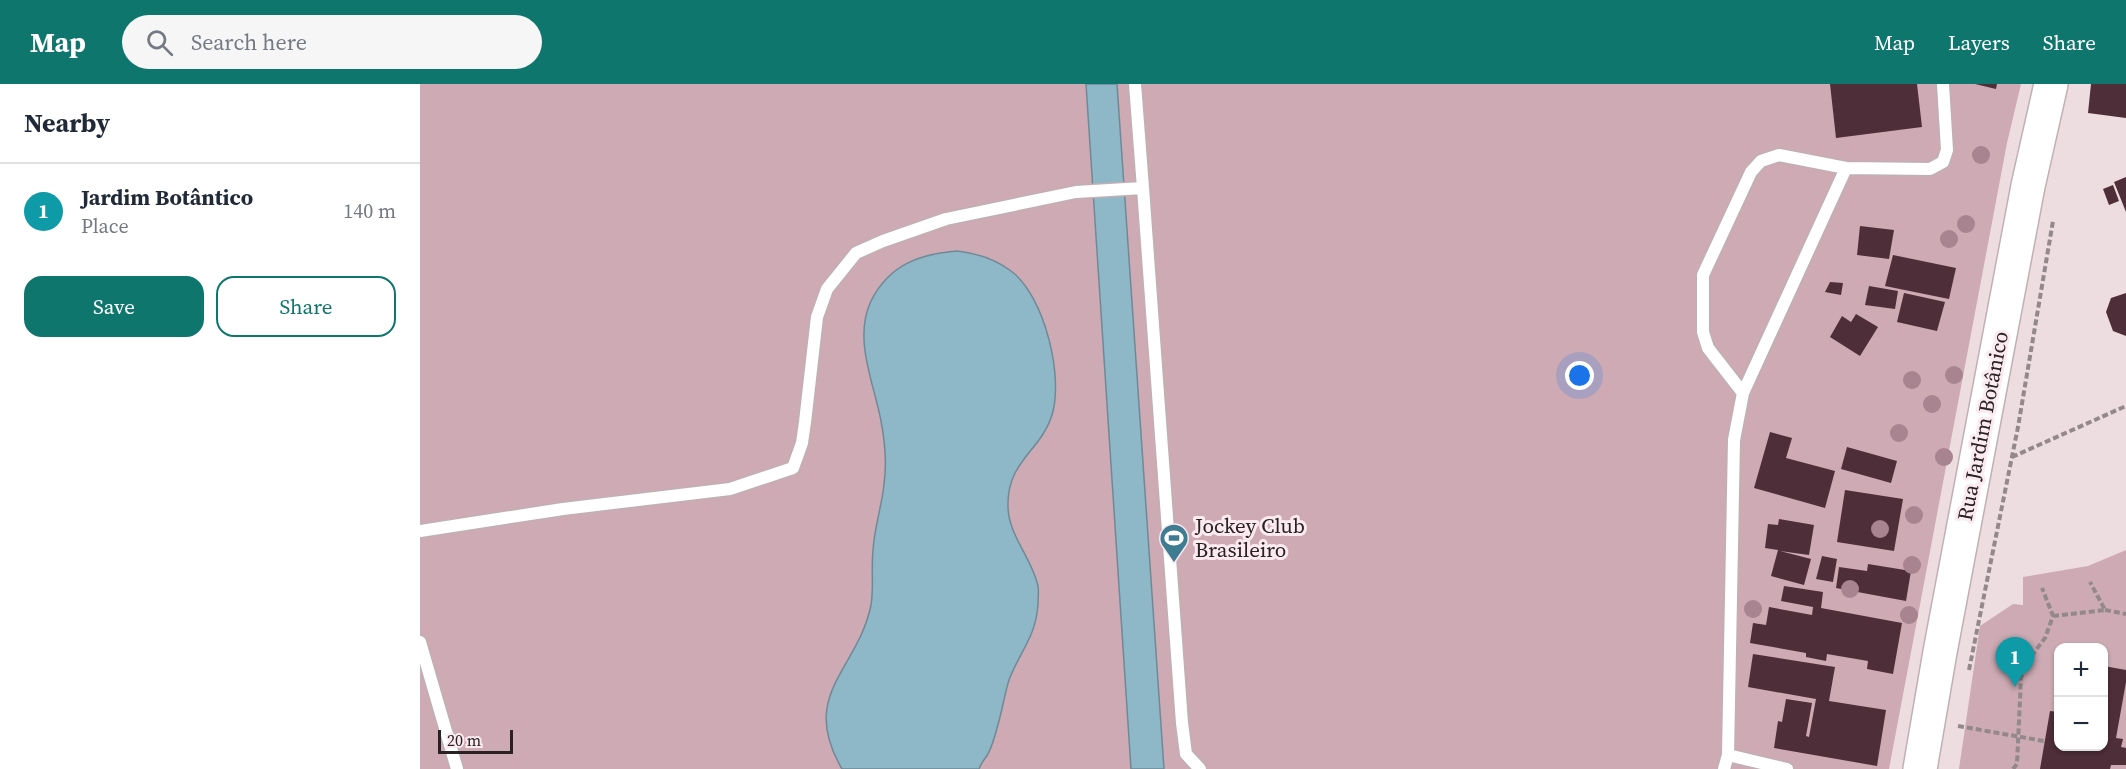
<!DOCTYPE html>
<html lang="en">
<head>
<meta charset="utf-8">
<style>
  :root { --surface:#fff; --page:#f6f6f7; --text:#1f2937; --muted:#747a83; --line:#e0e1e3; --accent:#0f766e }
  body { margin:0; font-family:"Source Serif 4",serif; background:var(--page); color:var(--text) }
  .controls { position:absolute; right:18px; bottom:18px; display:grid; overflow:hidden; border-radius:12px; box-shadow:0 2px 4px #0004 }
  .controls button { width:54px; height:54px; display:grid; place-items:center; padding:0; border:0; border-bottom:2px solid var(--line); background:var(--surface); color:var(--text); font:30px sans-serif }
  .scale { position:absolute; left:18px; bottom:15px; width:75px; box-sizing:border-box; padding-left:6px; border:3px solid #282224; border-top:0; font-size:16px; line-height:21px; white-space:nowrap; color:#282224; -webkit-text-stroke:4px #fbeaef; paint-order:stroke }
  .you { position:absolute; left:1160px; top:292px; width:21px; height:21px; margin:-15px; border:4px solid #fff; border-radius:50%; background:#1a73e8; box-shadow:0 0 0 9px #1a73e833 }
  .badge { display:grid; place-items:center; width:39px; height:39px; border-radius:50%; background:var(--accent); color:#fff; font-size:20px; font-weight:700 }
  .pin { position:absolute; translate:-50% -50px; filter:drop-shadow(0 2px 3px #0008) }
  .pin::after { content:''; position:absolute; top:32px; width:21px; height:18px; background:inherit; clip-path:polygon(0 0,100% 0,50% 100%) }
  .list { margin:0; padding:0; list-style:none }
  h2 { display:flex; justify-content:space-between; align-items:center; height:78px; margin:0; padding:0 24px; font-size:26px }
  h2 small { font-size:20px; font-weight:400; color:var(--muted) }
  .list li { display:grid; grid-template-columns:39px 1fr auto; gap:18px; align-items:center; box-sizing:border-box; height:96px; padding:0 24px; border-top:2px solid var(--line) }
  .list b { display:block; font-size:22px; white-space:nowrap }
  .list p { margin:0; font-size:20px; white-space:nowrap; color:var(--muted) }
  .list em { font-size:20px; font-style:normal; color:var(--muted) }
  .actions { display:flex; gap:12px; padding:18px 24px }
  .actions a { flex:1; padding:14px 0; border:2px solid var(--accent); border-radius:18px; text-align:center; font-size:21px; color:var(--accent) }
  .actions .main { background:var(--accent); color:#fff }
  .icon { flex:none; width:33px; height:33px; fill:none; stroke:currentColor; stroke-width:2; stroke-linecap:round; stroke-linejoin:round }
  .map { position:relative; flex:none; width:1706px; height:685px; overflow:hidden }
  header { display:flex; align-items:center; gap:36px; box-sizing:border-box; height:84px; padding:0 30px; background:var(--accent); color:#fff }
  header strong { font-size:28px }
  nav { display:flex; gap:33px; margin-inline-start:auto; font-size:21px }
  .search { width:420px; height:54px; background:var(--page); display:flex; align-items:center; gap:15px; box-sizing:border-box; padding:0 21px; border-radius:33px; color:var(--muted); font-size:22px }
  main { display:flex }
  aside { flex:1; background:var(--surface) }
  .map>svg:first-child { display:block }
  .green { fill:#cdaab4; fill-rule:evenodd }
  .water { fill:#8eb7c7; stroke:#6f8a96; stroke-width:1.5 }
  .building { fill:#4e2e38 }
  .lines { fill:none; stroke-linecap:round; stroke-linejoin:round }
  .service-casing { stroke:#c0b0b5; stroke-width:15 }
  .secondary-casing { stroke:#c0b0b5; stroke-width:36 }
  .path { stroke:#93888b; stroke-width:4; stroke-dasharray:6 3; stroke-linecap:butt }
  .service { stroke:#fff; stroke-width:12 }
  .secondary { stroke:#fff; stroke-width:33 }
  .tree { fill:#a88390 }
  .labels { text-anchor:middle; stroke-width:6; stroke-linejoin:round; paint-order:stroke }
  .street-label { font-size:21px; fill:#282224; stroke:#fbeaef }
  .poi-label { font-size:21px; fill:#282224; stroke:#fbeaef; text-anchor:start }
</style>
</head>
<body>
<header>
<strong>Map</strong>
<div class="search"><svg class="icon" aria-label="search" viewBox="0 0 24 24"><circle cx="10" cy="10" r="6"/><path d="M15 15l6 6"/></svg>Search here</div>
<nav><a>Map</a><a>Layers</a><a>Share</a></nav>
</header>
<main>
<aside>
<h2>Nearby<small></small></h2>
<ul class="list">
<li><span class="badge" style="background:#0f9aa8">1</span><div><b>Jardim Botântico</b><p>Place</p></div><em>140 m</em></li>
</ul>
<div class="actions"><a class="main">Save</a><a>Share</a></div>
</aside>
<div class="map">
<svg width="1706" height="685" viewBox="0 0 1706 685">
  <rect width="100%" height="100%" fill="#eddde1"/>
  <path class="green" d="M0 0H1601L1587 59 1469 685H0Z
    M1706 466V685H1539L1560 542 1593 520 1603 521V493L1668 482ZM1638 564H1684V662H1638Z"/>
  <path class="water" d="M666 0H697L744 685H711Z
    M537 167C556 169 575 175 591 187 625 212 645 296 631 334 619 368 587 378 588 422 588 451 612 474 618 502 619 508 618 514 618 520 616 553 600 567 589 596 584 612 582 628 577 644 575 652 572 662 568 670 565 675 561 679 559 685H422C378 610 438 586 451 521 454 504 451 484 453 467 454 444 462 422 464 400 467 379 465 358 461 337 454 299 433 255 451 217 469 181 499 170 537 167Z"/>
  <path class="building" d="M1410 0H1497L1502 43 1416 54Z
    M1555 0H1577L1576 5Z
    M1671 0H1706V34L1668 29Z
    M1706 93V128L1694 98Z
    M1693 101 1699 117 1689 121 1683 105Z
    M1440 142 1474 146 1469 175 1437 171Z
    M1473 171 1536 184 1529 215 1465 202Z
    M1410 198 1423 199 1421 211 1405 208Z
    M1449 202 1478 207 1475 225 1445 221Z
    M1484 209 1525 218 1517 247 1477 238Z
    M1706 209V252L1693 247 1686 228 1691 214Z
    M1436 230 1458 243 1440 272 1410 253 1422 232 1431 238Z
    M1350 348 1372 354 1366 374 1415 387 1405 424 1334 404Z
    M1427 363 1477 377 1471 399 1421 385Z
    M1425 406 1483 415 1474 467 1417 458Z
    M1359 435 1394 441 1389 471 1360 467 1391 475 1384 501 1351 492 1358 466 1345 464 1348 440 1358 441Z
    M1402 472 1417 475 1413 498 1396 495Z
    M1448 480 1491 487 1486 517 1416 504 1419 483 1447 487Z
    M1364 502 1403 508 1401 524 1482 539 1473 590 1447 585 1448 577 1407 570 1406 577 1386 573V569L1330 559 1333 539 1346 541 1349 523 1392 531 1393 523 1361 517Z
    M1333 570 1415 583 1409 617 1466 626 1457 682 1354 664 1358 637 1362 638 1366 615 1392 619 1386 652 1389 653 1396 615 1328 603Z
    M1684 582 1706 586V598L1696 654 1703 655 1701 663 1706 664V681H1691L1690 685H1620L1630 627 1638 628V662H1684Z"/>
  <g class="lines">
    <g class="service-casing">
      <path id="service" d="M723 104 762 639 766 670 780 685
        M1323 309 1288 264 1283 248V191L1331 88 1341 77 1359 71 1426 84
        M0 447 143 425 310 405 373 384 382 359 385 338 397 233 407 205 436 169 463 157 526 135 656 108 723 104 715 0
        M0 558 37 685
        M1308 671 1367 685
        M1304 685 1308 671 1314 356 1323 309 1426 84 1510 85 1523 78 1527 66 1523 0"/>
    </g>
    <g class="secondary-casing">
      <path id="secondary" d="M1500 685 1520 568 1608 102 1631 0"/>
    </g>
    <path class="path" d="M1592 373 1706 322
      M1685 526 1706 530
      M1633 532 1685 526 1670 498
      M1549 586 1598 343 1633 137
      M1538 642 1624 657
      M1593 685 1597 680 1601 594 1607 578 1625 554 1633 532 1622 504"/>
    <use href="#service" class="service"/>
    <use href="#secondary" class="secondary"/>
  </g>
  <g class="tree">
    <circle cx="1561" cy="71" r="9"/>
    <circle cx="1546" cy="140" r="9"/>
    <circle cx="1529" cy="155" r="9"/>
    <circle cx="1534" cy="291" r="9"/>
    <circle cx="1492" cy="296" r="9"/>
    <circle cx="1512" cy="320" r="9"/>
    <circle cx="1479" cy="349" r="9"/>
    <circle cx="1524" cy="373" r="9"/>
    <circle cx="1494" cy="431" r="9"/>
    <circle cx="1460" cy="445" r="9"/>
    <circle cx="1492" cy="481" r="9"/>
    <circle cx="1430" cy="505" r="9"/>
    <circle cx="1333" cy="525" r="9"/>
    <circle cx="1489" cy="531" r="9"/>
  </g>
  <defs>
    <g id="stadium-pin" transform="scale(1.5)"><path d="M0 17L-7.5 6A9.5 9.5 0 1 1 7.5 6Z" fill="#3e7c92" stroke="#fbeaef"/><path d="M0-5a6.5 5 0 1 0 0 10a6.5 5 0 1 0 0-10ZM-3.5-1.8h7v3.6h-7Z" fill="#fff"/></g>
  </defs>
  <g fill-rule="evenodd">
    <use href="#stadium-pin" x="754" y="454"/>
  </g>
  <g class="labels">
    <g class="street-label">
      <text transform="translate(1563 342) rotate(-79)" y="7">Rua Jardim Botânico</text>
    </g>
    <g class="poi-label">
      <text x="775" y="449">Jockey Club<tspan x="775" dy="24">Brasileiro</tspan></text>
    </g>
  </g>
</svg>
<div class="controls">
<button>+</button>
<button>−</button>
</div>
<div class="scale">20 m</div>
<div class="you"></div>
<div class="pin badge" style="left:1595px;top:603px;background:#0f9aa8">1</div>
</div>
</main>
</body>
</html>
